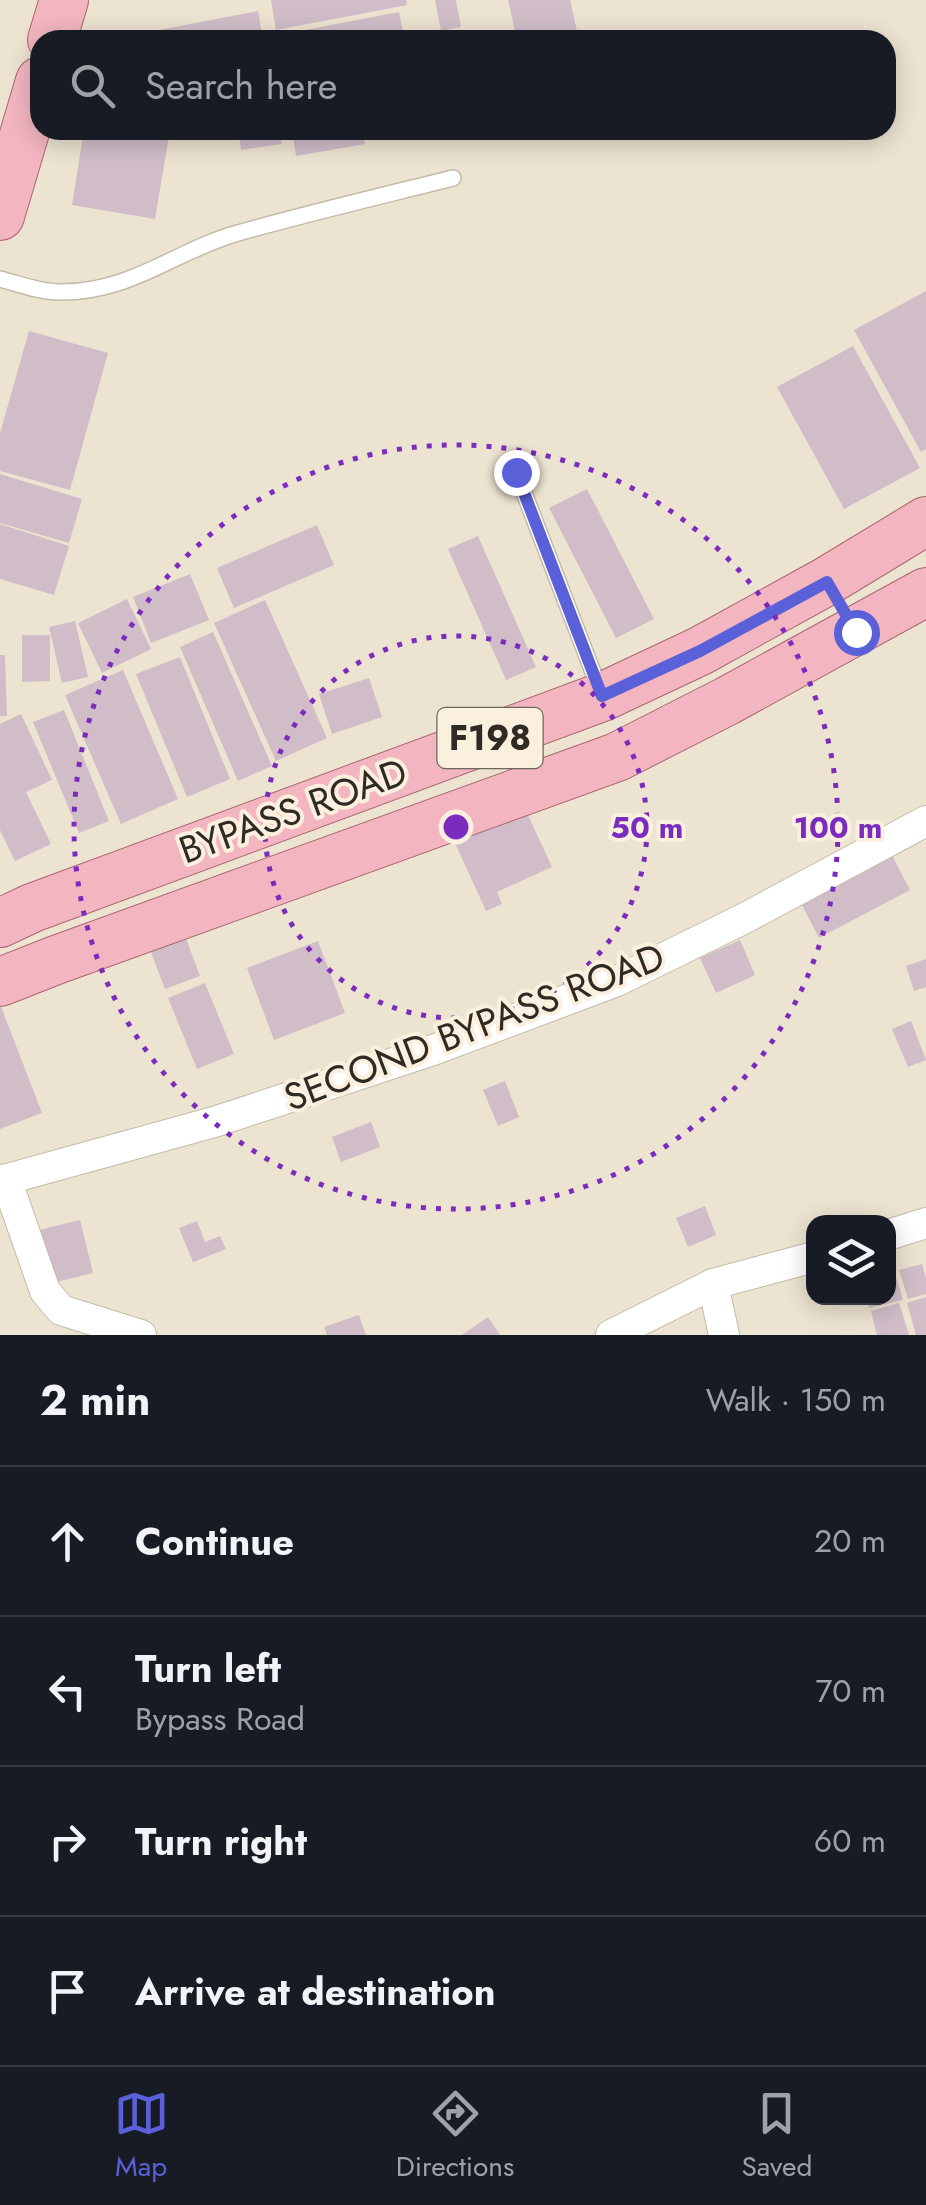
<!DOCTYPE html>
<html lang="en">
<head>
<meta charset="utf-8">
<style>
  :root { --surface:#171b24; --page:#242831; --text:#f1f3f6; --muted:#9ea1a6; --line:#363941; --accent:#5a60d8 }
  body { margin:0; font-family:Jost,sans-serif; background:var(--page); color:var(--text) }
  .controls { position:absolute; right:30px; bottom:30px; display:grid; overflow:hidden; border-radius:20px; box-shadow:0 5px 25px #0003 }
  .controls button { width:90px; height:90px; display:grid; place-items:center; padding:0; border:0; border-bottom:2px solid var(--line); background:var(--surface); color:var(--text); font:50px sans-serif }
  .stop { position:absolute; width:30px; height:30px; margin:-22px; border:8px solid #5a60d8; border-radius:50%; background:#fff }
  .stop.end { background:#5a60d8; border-color:#fff; box-shadow:0 2px 10px #0008 }
  .list { margin:0; padding:0; list-style:none }
  h2 { display:flex; justify-content:space-between; align-items:center; height:130px; margin:0; padding:0 40px; font-size:42px }
  h2 small { font-size:32px; font-weight:400; color:var(--muted) }
  .list li { display:grid; grid-template-columns:65px 1fr auto; gap:30px; align-items:center; box-sizing:border-box; height:150px; padding:0 40px; border-top:2px solid var(--line) }
  .list b { display:block; font-size:38px; white-space:nowrap }
  .list p { margin:0; font-size:32px; white-space:nowrap; color:var(--muted) }
  .list em { font-size:32px; font-style:normal; color:var(--muted) }
  .icon { flex:none; width:55px; height:55px; fill:none; stroke:currentColor; stroke-width:2; stroke-linecap:round; stroke-linejoin:round }
  .map { position:relative; flex:none; width:926px; height:1335px; overflow:hidden }
  .search { position:absolute; background:var(--surface); box-shadow:0 5px 25px #0003; left:30px; right:30px; top:30px; height:110px; display:flex; align-items:center; gap:25px; box-sizing:border-box; padding:0 35px; border-radius:30px; color:var(--muted); font-size:38px }
  .sheet { height:730px; background:var(--surface) }
  nav { display:flex; justify-content:space-around; align-items:center; box-sizing:border-box; height:140px; border-top:2px solid var(--line); background:var(--surface); font-size:28px; color:var(--muted) }
  nav a { display:grid; justify-items:center; gap:5px }
  nav .on { color:var(--accent) }
  .map>svg:first-child { display:block }
  .building { fill:#d0bdc8 }
  .lines { fill:none; stroke-linecap:round; stroke-linejoin:round }
  .lane-casing { stroke:#c4baa8; stroke-width:18 }
  .street-casing { stroke:#c4baa8; stroke-width:32 }
  .primary-casing { stroke:#a9666f; stroke-width:50 }
  .lane { stroke:#fff; stroke-width:15 }
  .street { stroke:#fff; stroke-width:30 }
  .primary { stroke:#f3b6c1; stroke-width:48 }
  .route { stroke:#5a60d8; stroke-width:12 }
  .ring { fill:none; stroke:#7b2cbf; stroke-width:5; stroke-dasharray:5 10 }
  .labels { text-anchor:middle; stroke-width:8; stroke-linejoin:round; paint-order:stroke }
  .shield { fill:#fbf0de; stroke:#6c665c; stroke-width:2.5 }
  .shield-label { font-size:35px; font-weight:bold; fill:#2f2b24 }
  .street-label { font-size:38px; fill:#2f2b24; stroke:#fbf0de }
  .centre { fill:#7b2cbf; stroke:#fbf0de; stroke-width:5 }
  .ring-label { font-size:30px; text-anchor:middle; font-weight:bold; fill:#7b2cbf; stroke:#fbf0de; stroke-width:8; stroke-linejoin:round; paint-order:stroke }
</style>
</head>
<body>
<div class="map">
<svg width="926" height="1335" viewBox="0 0 926 1335">
  <rect width="100%" height="100%" fill="#ede3d1"/>
  <path class="building" d="M271 0H406L407 5 276 30Z
    M435 0H456L461 27 441 31Z
    M508 0H570L579 40H517Z
    M258 11 263 40H117V38Z
    M399 12 405 40H302L300 31Z
    M84 130H170L155 219 72 205Z
    M238 130H279L282 144 241 150Z
    M292 130H363L365 144 296 156Z
    M926 291V449L921 452 854 330Z
    M29 331 108 353 70 490 0 471V433Z
    M853 346 920 468 844 509 777 387Z
    M0 474 82 499 69 543 0 523Z
    M587 489 654 619 616 638 549 508Z
    M0 524 69 546 54 595 0 579Z
    M317 525 334 565 234 608 217 568Z
    M478 536 536 667 506 680 448 549Z
    M190 574 209 620 151 643 133 597Z
    M127 599 151 649 102 673 78 623Z
    M265 600 327 738 276 761 214 623Z
    M75 621 88 677 62 683 49 627Z
    M213 632 272 766 238 781 180 647Z
    M22 635H50V681L22 682Z
    M0 655H5L7 716H0Z
    M180 657 230 779 187 797 136 674Z
    M123 670 178 799 121 824 65 695Z
    M369 678 382 717 332 734 319 694Z
    M64 710 109 821 79 833 33 722Z
    M21 714 52 780 26 792 51 844 15 861 0 830V724Z
    M526 811 552 867 497 892 502 904 486 911 455 843Z
    M891 853 910 890 819 938 800 901Z
    M181 925 200 976 165 989 146 939Z
    M740 940 755 975 716 993 700 958Z
    M318 941 345 1013 274 1040 247 968Z
    M926 959V987L914 991 906 966Z
    M205 983 234 1054 197 1069 168 998Z
    M0 1004 42 1113 0 1129Z
    M911 1021 926 1060 908 1067 892 1029Z
    M505 1081 519 1117 498 1126 483 1090Z
    M371 1122 380 1147 341 1162 332 1137Z
    M705 1206 716 1235 688 1247 676 1218Z
    M80 1220 93 1273 52 1283 39 1230Z
    M197 1221 205 1242 220 1236 226 1249 193 1262 179 1228Z
    M922 1264 926 1278V1294L908 1299 899 1270Z
    M897 1279 903 1300 869 1308 866 1298H888V1281Z
    M926 1297V1335H916L907 1303Z
    M899 1303 909 1335H877L871 1311Z
    M359 1315 366 1335H327L324 1327Z
    M488 1317 500 1335H462Z"/>
  <g class="lines">
    <g class="lane-casing">
      <path id="lane" d="M0 279C19 284 40 292 59 292 131 293 174 251 238 233 309 213 381 196 453 178
        M516 472 601 693"/>
    </g>
    <g class="street-casing">
      <path id="street" d="M6 1179 45 1291 61 1310 141 1335
        M0 1181 214 1122 433 1050 617 981 745 918 926 821
        M888 1235 926 1223
        M713 1284 724 1335
        M611 1335 713 1284 814 1257"/>
    </g>
    <g class="primary-casing">
      <path id="primary" d="M52 40 64 0
        M0 216 40 81
        M0 923 32 908 602 697 700 651 827 581 926 521
        M0 982 56 960 617 757 727 701 926 592"/>
    </g>
    <use href="#lane" class="lane"/>
    <use href="#street" class="street"/>
    <use href="#primary" class="primary"/>
  </g>
  <g class="lines">
    <path class="route" d="M516 472 602 696 700 651 827 582 856 632"/>
  </g>
  <g class="ring">
    <circle cx="456" cy="827" r="191"/>
    <circle cx="456" cy="827" r="382"/>
  </g>
  <g class="labels">
    <rect class="shield" x="437.5" y="708" width="105" height="60" rx="8"/>
    <g class="shield-label">
      <text x="490" y="750">F198</text>
    </g>
    <g class="street-label">
      <text transform="translate(293 811) rotate(-20)" y="13">BYPASS ROAD</text>
      <text transform="translate(474 1027) rotate(-21)" y="13">SECOND BYPASS ROAD</text>
    </g>
  </g>
  <circle cx="456" cy="827" r="15" class="centre"/>
  <g class="ring-label">
    <text x="647" y="838">50 m</text>
    <text x="838" y="838">100 m</text>
  </g>
</svg>
<div class="controls">
<button><svg class="icon" aria-label="layers" viewBox="0 0 24 24"><path d="M12 4l9 5-9 5-9-5zM3 14l9 5 9-5"/></svg></button>
</div>
<div class="stop" style="left:856px;top:632px"></div>
<div class="stop end" style="left:516px;top:472px"></div>
<div class="search"><svg class="icon" aria-label="search" viewBox="0 0 24 24"><circle cx="10" cy="10" r="6"/><path d="M15 15l6 6"/></svg>Search here</div>
</div>
<section class="sheet">
<h2>2 min<small>Walk · 150 m</small></h2>
<ul class="list">
<li><svg class="icon" aria-label="ahead" viewBox="0 0 24 24"><path d="M12 20V5M6 11l6-6 6 6"/></svg><div><b>Continue</b></div><em>20 m</em></li>
<li><svg class="icon" aria-label="left" viewBox="0 0 24 24"><path d="M17 20v-9H6M10 6l-5 5 5 5"/></svg><div><b>Turn left</b><p>Bypass Road</p></div><em>70 m</em></li>
<li><svg class="icon" aria-label="right" viewBox="0 0 24 24"><path d="M7 20v-9h11M14 6l5 5-5 5"/></svg><div><b>Turn right</b></div><em>60 m</em></li>
<li><svg class="icon" aria-label="arrive" viewBox="0 0 24 24"><path d="M6 21V4h12l-3 4 3 4H6"/></svg><div><b>Arrive at destination</b></div></li>
</ul>
</section>
<nav>
<a class="on"><svg class="icon" aria-label="map" viewBox="0 0 24 24"><path d="M3 6l6-2 6 2 6-2v14l-6 2-6-2-6 2zM9 4v14M15 6v14"/></svg>Map</a>
<a><svg class="icon" aria-label="directions" viewBox="0 0 24 24"><path d="M12 3l9 9-9 9-9-9zM9 14v-3h6M13 9l2 2-2 2"/></svg>Directions</a>
<a><svg class="icon" aria-label="saved" viewBox="0 0 24 24"><path d="M7 4h10v16l-5-4-5 4z"/></svg>Saved</a>
</nav>
</body>
</html>
